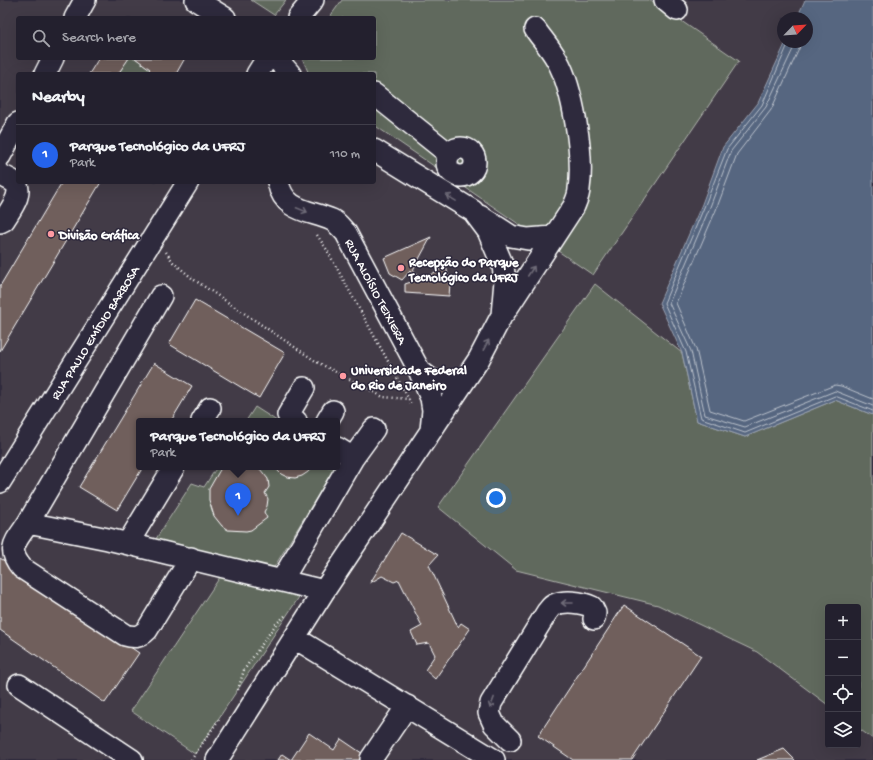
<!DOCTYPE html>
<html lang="en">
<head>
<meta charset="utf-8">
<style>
  :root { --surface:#23202e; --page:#2f2d3a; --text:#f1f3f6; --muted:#a3a3aa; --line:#403e4a; --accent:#2563eb }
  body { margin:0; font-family:"Gochi Hand",sans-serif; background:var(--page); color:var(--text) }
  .controls { position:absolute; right:12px; bottom:12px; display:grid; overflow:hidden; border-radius:4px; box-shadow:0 4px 16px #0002 }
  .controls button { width:36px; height:36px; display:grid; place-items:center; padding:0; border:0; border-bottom:1px solid var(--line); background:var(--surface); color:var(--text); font:20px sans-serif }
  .compass { position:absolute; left:777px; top:12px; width:36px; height:36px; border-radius:50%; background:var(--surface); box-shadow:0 4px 16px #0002; rotate:65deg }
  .you { position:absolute; left:496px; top:498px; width:14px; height:14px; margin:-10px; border:3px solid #fff; border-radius:50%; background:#1a73e8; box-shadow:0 0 0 6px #1a73e833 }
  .badge { display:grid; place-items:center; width:26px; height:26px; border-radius:50%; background:var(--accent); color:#fff; font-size:13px; font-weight:700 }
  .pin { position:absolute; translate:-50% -33px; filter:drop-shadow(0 1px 2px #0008) }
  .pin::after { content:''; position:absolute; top:21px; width:14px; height:12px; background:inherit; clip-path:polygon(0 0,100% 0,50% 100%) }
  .popup { position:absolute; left:136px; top:418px; width:204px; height:52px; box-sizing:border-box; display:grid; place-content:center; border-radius:4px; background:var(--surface); filter:drop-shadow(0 1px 3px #0005); font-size:13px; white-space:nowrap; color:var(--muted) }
  .popup b { font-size:15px; color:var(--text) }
  .popup::after { content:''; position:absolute; left:50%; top:100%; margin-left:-8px; border:8px solid transparent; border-top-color:var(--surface) }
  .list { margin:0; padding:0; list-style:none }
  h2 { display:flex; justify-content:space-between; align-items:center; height:52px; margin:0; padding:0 16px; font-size:17px }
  h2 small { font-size:13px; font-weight:400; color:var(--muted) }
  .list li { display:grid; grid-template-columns:26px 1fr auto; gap:12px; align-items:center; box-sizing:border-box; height:60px; padding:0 16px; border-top:1px solid var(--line) }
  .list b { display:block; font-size:15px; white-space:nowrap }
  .list p { margin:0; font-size:13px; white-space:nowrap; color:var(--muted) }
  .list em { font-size:13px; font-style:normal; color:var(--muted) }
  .icon { flex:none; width:22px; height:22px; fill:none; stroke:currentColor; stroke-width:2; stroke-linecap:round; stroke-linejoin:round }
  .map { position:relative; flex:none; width:873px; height:760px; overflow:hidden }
  .search { position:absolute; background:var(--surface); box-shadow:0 4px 16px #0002; left:16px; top:16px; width:360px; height:44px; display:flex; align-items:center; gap:10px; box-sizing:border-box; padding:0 14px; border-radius:4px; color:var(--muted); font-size:15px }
  .panel { position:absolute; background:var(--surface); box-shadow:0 4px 16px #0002; left:16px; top:72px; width:360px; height:112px; border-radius:4px }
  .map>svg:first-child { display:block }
  .built { fill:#423a46; fill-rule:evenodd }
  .green { fill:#60695d; stroke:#b0b4ae }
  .water { fill:#566680; stroke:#9aa3b3 }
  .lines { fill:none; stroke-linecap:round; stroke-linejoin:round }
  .shore { stroke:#bbc2cc; stroke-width:1 }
  .building { fill:#6f5e5c; stroke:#fff }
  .minor-casing { stroke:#fff; stroke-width:24 }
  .path { stroke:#fff; stroke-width:2.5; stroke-dasharray:1 3; stroke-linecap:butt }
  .minor { stroke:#2f2a3d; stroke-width:21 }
  .oneway { stroke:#6d6a77 }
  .poi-dot { fill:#ff9aa2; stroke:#2f2a3d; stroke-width:1.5 }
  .labels { text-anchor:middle; stroke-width:3; stroke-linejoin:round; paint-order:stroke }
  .poi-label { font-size:13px; font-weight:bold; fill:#fff; stroke:#2f2a3d; text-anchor:start }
  .street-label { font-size:13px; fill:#fff; stroke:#2f2a3d }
</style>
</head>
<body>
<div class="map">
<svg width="873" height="760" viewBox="0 0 873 760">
  <rect width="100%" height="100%" fill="#2f2a3d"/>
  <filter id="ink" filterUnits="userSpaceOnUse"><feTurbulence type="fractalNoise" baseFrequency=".025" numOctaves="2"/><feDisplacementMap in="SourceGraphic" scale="8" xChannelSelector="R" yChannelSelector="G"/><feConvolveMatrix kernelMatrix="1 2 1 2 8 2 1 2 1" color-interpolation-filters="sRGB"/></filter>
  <g filter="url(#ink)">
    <path class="built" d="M0 0H805L797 18H783V42H786L758 103 723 147 702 204 659 303 682 353 745 437 835 400 873 415V760H0ZM18 18H374V58H18ZM18 74H374V182H18ZM139 421H337V467H139ZM828 607H858V745H828Z"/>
    <path class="green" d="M251 0H286L274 15Z
      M342 0H651L739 61 593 275 374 125V74H309L302 58H374V18H329Z
      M129 58H135L150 69 146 74H118Z
      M595 284 682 353 697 421 745 437 835 400 873 415V739L858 728V607H828V705L757 652 658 605 516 570 438 507Z
      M255 407 277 421H246Z
      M217 467H335L270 574 152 545 192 483 204 487Z
      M222 574 303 591 195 754 131 711Z"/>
    <path class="water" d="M805 0H873V415L835 400 745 437 697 421 682 353 659 303 702 204 723 147 758 103 786 42H807V18H797Z"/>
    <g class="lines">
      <path class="shore" d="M789 42 762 105 727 149 705 205 664 303 686 352 701 418 745 433 835 396 873 411
        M795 42 794 47 766 107 731 151 710 207 669 303 691 351 705 415 745 427 835 391 873 406
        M801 42 799 49 771 110 737 154 716 210 676 303 696 349 710 410 744 421 835 385 841 386 873 399"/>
    </g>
    <path class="building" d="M99 58H129L118 74H89Z
      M135 58H185L176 74H146L150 69Z
      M62 182H101L0 351V286Z
      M431 237 413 270 421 280 446 266 450 284 449 296 405 293V284L417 280 410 271 402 280 390 273 384 258Z
      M195 300 285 353 259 398 169 344Z
      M154 363 192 386 171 421H139V467H143L117 510 79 487Z
      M225 467H255L260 469 268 479 269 487 265 493 268 499 267 506 264 512 267 518 251 530 246 531 228 530 222 526 214 516 209 500V489L221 468Z
      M274 467H312L308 472 302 476 295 478 287 477 281 474Z
      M401 533 438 555 429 565 458 627 461 623 470 629 435 679 425 670 435 655 429 643 417 645 411 632 422 626 399 580 394 582 382 576 370 583Z
      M0 558 139 653 105 703 0 630Z
      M624 605 701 656 632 760H573L538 736Z
      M309 733 334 750 341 739 372 760H278L282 754 291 760Z
      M784 749 795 760H757Z"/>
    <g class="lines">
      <g class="minor-casing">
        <path id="minor" d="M196 0 225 18
          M665 0 677 10
          M75 18 85 0
          M298 18 313 0
          M276 58 290 74
          M45 74 53 58
          M257 74 267 58
          M374 94 449 154
          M447 162a14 14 0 1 1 28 0a14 14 0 1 1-28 0Z
          M0 156 18 123
          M0 174C4 177 10 179 14 182 25 192 10 210 4 220L0 222
          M278 182C284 212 309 210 332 220 338 223 341 228 346 233L419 370C437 386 444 387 466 378
          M480 216 511 236 528 239 553 237
          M161 296 28 523 108 539 324 591
          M504 313 574 206C576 201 579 195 579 189 584 156 573 88 557 60 551 49 542 39 535 29
          M419 370 431 398 433 410 431 430
          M202 421 210 408
          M296 421 288 415 304 388
          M327 421 333 411
          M337 448 353 458
          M0 482 188 182
          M28 523C17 541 5 548 22 568L125 635C135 638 140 637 147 630L191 558
          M128 543 174 467
          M282 580 353 458 374 429
          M295 638 494 760
          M19 685 132 760
          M510 740 494 724 489 713 491 703 547 612C549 610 551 606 554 605 564 600 582 602 592 607L595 613 594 619
          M371 759 407 706
          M217 760 324 591 479 359 502 315 505 281 503 266 488 231 473 211 374 150"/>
      </g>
      <path class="path" d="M317 235 327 250 412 405
        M166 252 173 262 193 279 317 362 383 397 409 399
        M238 690 244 670 276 624 286 615
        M191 760 220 718"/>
      <use href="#minor" class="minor"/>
    </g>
    <defs><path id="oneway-shaft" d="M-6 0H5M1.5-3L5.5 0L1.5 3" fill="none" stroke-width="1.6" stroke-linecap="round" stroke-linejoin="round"/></defs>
    <g class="oneway">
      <use href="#oneway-shaft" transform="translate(451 198) rotate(-149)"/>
      <use href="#oneway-shaft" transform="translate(302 210) rotate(22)"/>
      <use href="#oneway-shaft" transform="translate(531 271) rotate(-57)"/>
      <use href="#oneway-shaft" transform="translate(486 345) rotate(-62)"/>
      <use href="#oneway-shaft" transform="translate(567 603) rotate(-180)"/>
      <use href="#oneway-shaft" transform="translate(492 703) rotate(111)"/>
    </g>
  </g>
  <g class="poi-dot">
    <circle cx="51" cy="234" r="4"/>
    <circle cx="401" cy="268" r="4"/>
    <circle cx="343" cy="376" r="4"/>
  </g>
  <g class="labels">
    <g class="poi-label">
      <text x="59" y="239">Divisão Gráfica</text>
      <text x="409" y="266">Recepção do Parque<tspan x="409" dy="15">Tecnológico da UFRJ</tspan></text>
      <text x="351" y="374">Universidade Federal<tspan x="351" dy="15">do Rio de Janeiro</tspan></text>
    </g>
    <g class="street-label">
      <text transform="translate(377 291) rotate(62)" y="5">RUA ALOÍSIO TEIXIERA</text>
      <text transform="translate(94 332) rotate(-58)" y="5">RUA PAULO EMÍDIO BARBOSA</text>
    </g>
  </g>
</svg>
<div class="controls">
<button>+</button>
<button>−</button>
<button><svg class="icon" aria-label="locate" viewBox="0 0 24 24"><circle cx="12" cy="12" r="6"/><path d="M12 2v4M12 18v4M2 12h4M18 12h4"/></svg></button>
<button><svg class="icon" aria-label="layers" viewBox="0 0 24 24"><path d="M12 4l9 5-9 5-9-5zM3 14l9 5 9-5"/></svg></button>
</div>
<svg class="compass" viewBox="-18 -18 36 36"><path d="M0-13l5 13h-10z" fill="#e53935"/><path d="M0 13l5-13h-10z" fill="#a3a3aa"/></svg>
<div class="you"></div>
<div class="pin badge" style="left:238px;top:516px">1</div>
<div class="popup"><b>Parque Tecnológico da UFRJ</b>Park</div>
<div class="search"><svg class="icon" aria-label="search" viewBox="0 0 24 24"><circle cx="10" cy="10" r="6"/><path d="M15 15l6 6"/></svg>Search here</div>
<section class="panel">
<h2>Nearby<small></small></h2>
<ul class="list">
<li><span class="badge">1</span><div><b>Parque Tecnológico da UFRJ</b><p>Park</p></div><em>110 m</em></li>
</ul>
</section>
</div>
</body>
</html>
